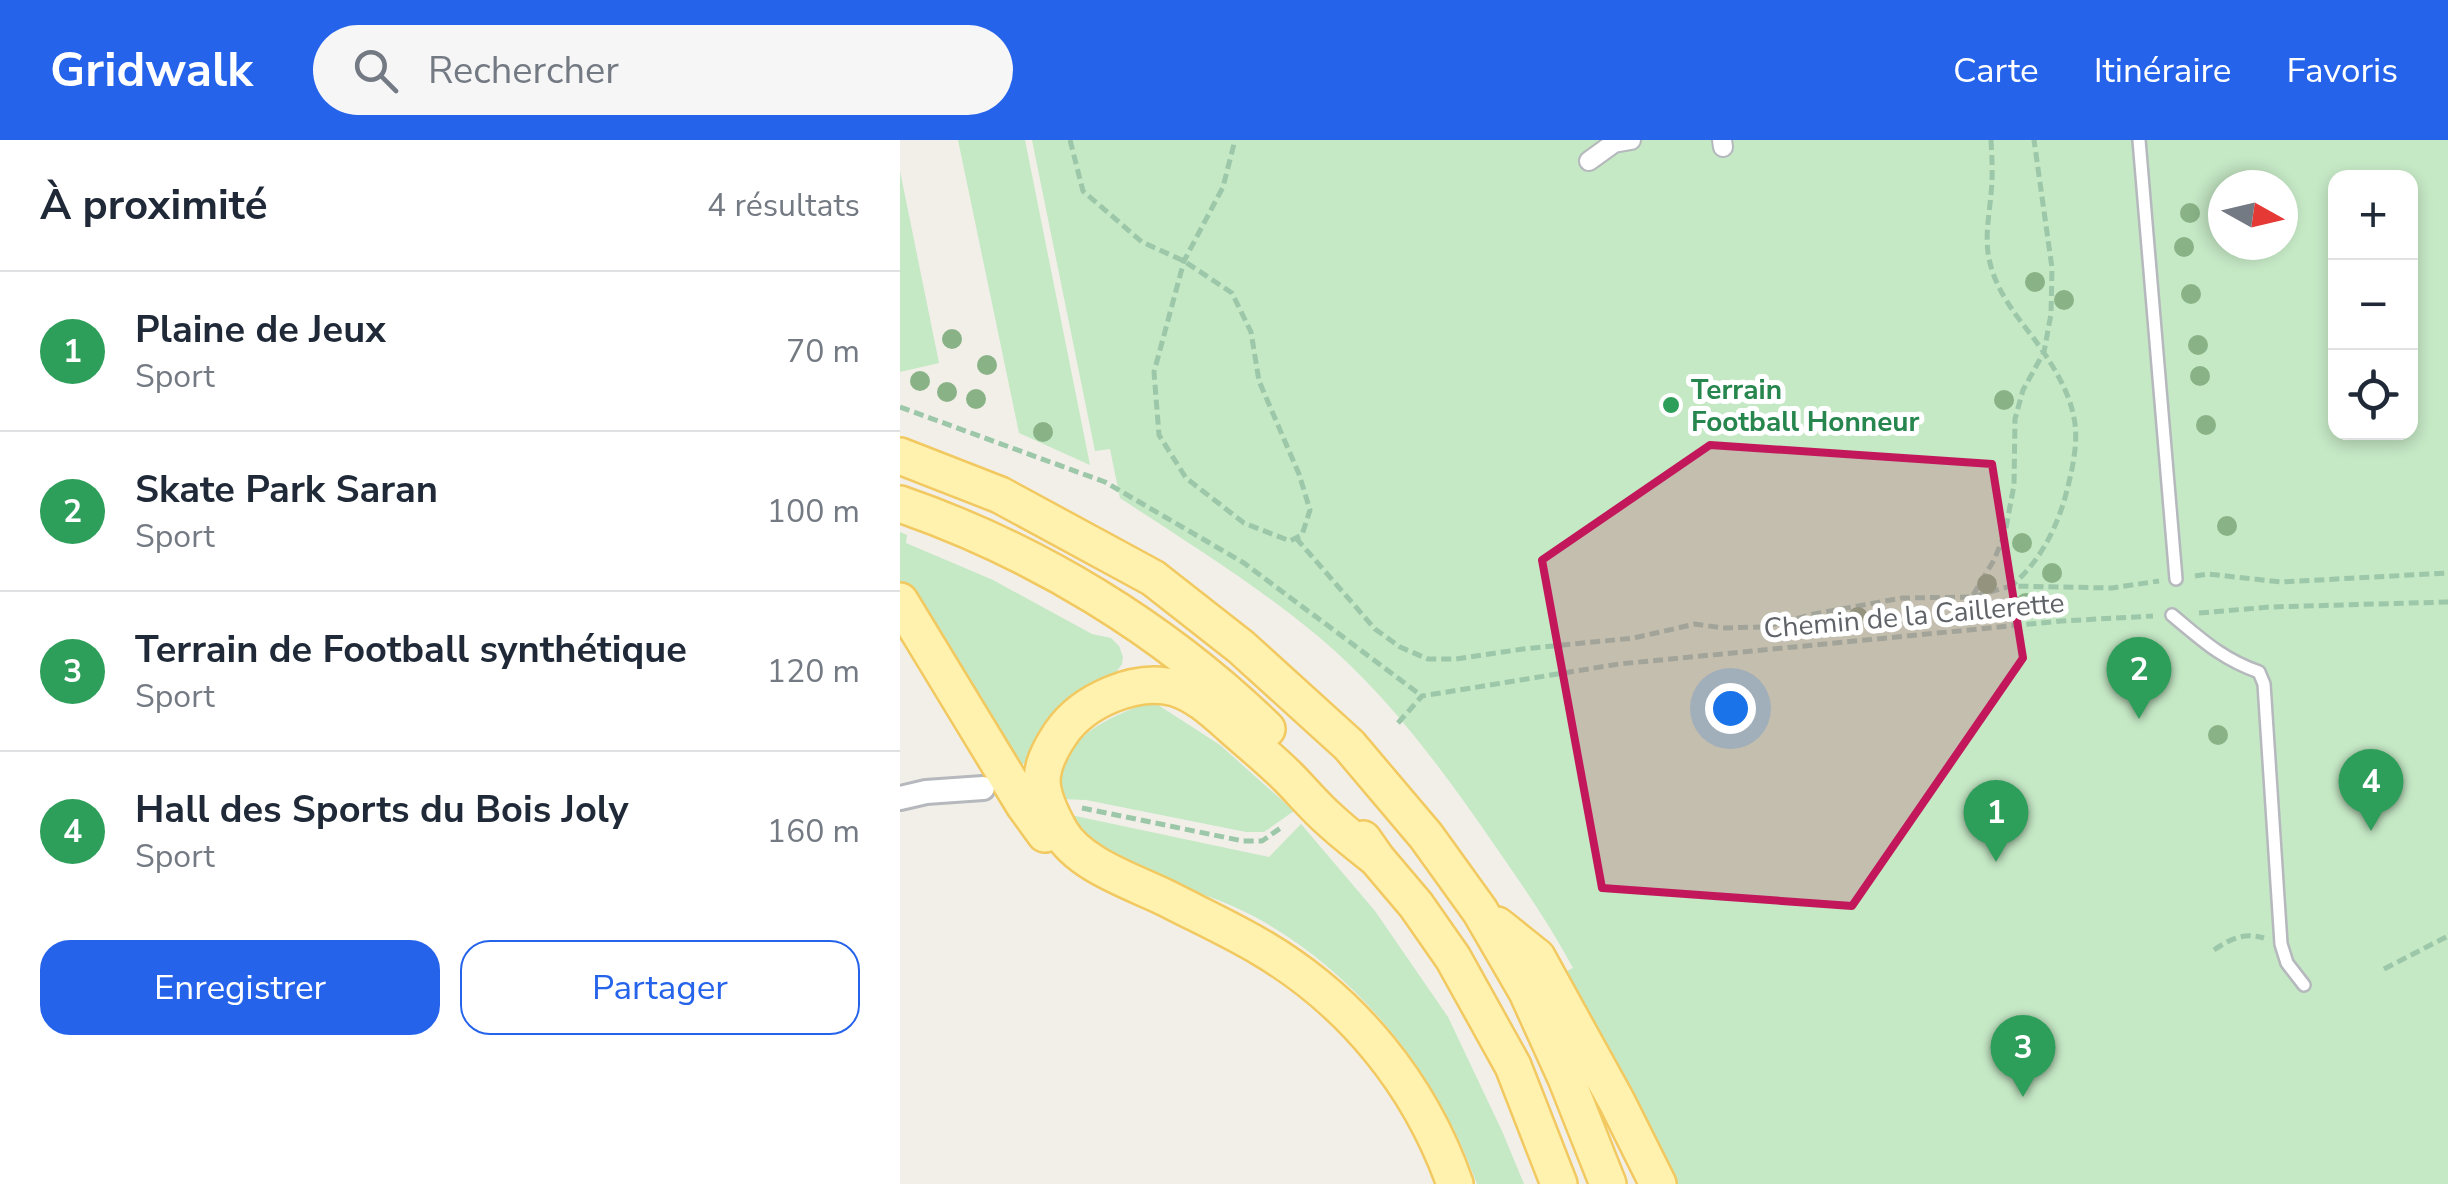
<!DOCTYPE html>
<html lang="fr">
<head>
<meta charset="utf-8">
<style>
  :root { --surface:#fff; --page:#f6f6f7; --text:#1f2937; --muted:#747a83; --line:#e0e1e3; --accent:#2563eb }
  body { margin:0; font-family:"Nunito Sans",sans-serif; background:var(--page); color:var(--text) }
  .controls { position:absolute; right:30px; top:30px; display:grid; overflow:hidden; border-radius:20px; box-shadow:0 5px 15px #0003 }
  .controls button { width:90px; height:90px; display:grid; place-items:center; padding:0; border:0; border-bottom:2px solid var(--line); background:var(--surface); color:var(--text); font:50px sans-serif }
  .compass { position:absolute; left:1308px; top:30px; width:90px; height:90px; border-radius:50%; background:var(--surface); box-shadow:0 5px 15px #0003; rotate:98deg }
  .you { position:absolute; left:830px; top:568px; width:35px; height:35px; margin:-25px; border:8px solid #fff; border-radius:50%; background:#1a73e8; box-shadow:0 0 0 15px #1a73e833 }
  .badge { display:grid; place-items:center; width:65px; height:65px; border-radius:50%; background:var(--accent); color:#fff; font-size:32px; font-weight:700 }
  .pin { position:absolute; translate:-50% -82px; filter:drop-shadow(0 2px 5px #0008) }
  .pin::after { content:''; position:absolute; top:52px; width:35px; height:30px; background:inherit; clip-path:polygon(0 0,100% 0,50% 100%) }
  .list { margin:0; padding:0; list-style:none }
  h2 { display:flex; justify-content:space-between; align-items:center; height:130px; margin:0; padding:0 40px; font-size:42px }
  h2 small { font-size:32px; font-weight:400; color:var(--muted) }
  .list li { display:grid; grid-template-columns:65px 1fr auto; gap:30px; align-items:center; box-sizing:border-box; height:160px; padding:0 40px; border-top:2px solid var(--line) }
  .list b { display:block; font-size:38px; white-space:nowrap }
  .list p { margin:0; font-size:32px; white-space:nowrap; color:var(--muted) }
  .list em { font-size:32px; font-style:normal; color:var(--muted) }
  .actions { display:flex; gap:20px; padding:30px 40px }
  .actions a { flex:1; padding:22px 0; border:2px solid var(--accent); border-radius:30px; text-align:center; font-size:35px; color:var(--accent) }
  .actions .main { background:var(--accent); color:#fff }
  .icon { flex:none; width:55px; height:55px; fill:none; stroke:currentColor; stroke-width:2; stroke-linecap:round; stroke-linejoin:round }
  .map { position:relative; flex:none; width:1548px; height:1044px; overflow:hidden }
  header { display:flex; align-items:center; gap:60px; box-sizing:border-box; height:140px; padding:0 50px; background:var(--accent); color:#fff }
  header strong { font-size:48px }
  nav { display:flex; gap:55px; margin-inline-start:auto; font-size:35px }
  .search { width:700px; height:90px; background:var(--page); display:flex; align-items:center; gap:25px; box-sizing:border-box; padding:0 35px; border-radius:55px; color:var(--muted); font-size:38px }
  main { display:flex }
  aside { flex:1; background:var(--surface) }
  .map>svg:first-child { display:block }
  .green { fill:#c5e8c5; fill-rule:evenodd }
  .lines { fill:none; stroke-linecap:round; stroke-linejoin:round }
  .service-casing { stroke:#b5b8bc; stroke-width:16 }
  .pedestrian-casing { stroke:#b5b8bc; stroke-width:22 }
  .minor-casing { stroke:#b5b8bc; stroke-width:28 }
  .primary-casing { stroke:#f2c960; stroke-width:40 }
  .path { stroke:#9cc7a9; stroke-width:5; stroke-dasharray:10 5; stroke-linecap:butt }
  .service { stroke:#fff; stroke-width:11 }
  .pedestrian { stroke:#fff; stroke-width:18 }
  .minor { stroke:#fff; stroke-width:22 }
  .primary { stroke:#fff2af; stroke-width:35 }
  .tree { fill:#89b387 }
  .marked { fill:#c2185b; fill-opacity:0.2; stroke:#c2185b; stroke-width:8; stroke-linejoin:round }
  .leisure-dot { fill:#2e9e5b; stroke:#fff; stroke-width:4 }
  .labels { text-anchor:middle; stroke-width:10; stroke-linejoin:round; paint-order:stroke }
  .leisure-label { font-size:28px; font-weight:bold; fill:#27864d; stroke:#fff; text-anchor:start }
  .street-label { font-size:28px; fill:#5f6368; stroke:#fff }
</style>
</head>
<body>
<header>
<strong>Gridwalk</strong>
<div class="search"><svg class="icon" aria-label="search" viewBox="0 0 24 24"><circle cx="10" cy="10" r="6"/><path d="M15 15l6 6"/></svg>Rechercher</div>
<nav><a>Carte</a><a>Itinéraire</a><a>Favoris</a></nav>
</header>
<main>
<aside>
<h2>À proximité<small>4 résultats</small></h2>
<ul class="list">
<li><span class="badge" style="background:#2e9e5b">1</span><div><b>Plaine de Jeux</b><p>Sport</p></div><em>70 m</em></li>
<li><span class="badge" style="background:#2e9e5b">2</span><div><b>Skate Park Saran</b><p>Sport</p></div><em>100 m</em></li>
<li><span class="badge" style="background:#2e9e5b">3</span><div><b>Terrain de Football synthétique</b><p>Sport</p></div><em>120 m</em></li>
<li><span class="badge" style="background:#2e9e5b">4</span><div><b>Hall des Sports du Bois Joly</b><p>Sport</p></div><em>160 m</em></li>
</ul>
<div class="actions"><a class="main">Enregistrer</a><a>Partager</a></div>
</aside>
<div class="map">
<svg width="1548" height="1044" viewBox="0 0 1548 1044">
  <rect width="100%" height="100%" fill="#f1efe8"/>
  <path class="green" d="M58 0H125L190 325 119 293Z
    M132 0H1548V1044H774L753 995 667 831 673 828C649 783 620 742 591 700 542 629 486 553 419 497 357 445 288 403 220 358L210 309 195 311ZM1436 38H1510V292H1436ZM1323 45H1383V105H1323Z
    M0 31 39 223 0 232Z
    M0 392 7 395 6 403 93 440 192 494 211 498 219 506 223 517 222 524 216 532 179 554 148 580 133 607 129 621 115 628 0 441Z
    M252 561 320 605 394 671 364 692H346L186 660 161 659C161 652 159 642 161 634 170 591 216 575 252 561Z
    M166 674 369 717 401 684 475 771 548 877 602 991 624 1044H577C537 934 460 835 357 778 326 761 290 750 257 739 239 732 217 726 201 714 188 704 177 687 166 674Z"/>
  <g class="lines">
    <g class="service-casing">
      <path id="service" d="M1239 0 1276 439
        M1272 475C1302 500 1322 519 1359 532L1364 544 1381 804 1387 823 1404 845"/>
    </g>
    <g class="pedestrian-casing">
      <path id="pedestrian" d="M822 0 823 7
        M689 21 714 3 731 0"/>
    </g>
    <g class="minor-casing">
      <path id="minor" d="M0 658 26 652 83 648"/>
    </g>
    <g class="primary-casing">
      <path id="primary" d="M0 316 100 355 253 438 341 507 449 605 526 696 580 771 627 852 666 938 708 1044
        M0 364C136 411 264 489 367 589
        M0 461 124 665 145 694
        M463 699 477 719 516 765 553 818 613 926 659 1044
        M477 719C461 706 445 694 430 680 415 667 402 651 388 637 370 619 350 603 331 586 314 571 297 555 275 548 236 537 183 561 161 593 134 633 138 651 160 691 179 725 234 742 268 759 299 775 332 790 362 808 453 862 520 945 555 1044
        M597 785 637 817 717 962 758 1044"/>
    </g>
    <path class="path" d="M170 0 183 51 242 102 284 121 332 153 351 192 359 241 399 334 410 370 402 395 390 401 344 383 286 338 259 295 254 232 284 121 323 47 335 0
      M1091 0C1092 18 1093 36 1091 54 1089 78 1084 100 1090 123 1097 151 1114 173 1132 196 1149 219 1169 249 1174 278 1179 302 1172 331 1166 354 1157 388 1139 423 1112 445
      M0 267 205 342 344 423 522 556
      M396 398 475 489 500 507 528 519H556L623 509 734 498 795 484 823 488 863 487 914 474 1002 458 1072 457 1111 446 1212 448 1259 441
      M1295 436 1308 434 1381 442 1548 433
      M1073 455 1094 420 1105 393 1114 345 1115 279 1123 250 1144 212 1151 174 1152 128 1134 0
      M1299 473 1370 467 1548 462
      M498 583 522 556 719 524 1161 481 1253 476
      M182 668 343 701H362L382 687
      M1314 810C1330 799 1344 792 1364 798
      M1484 829 1548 796"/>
    <use href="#service" class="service"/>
    <use href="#pedestrian" class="pedestrian"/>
    <use href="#minor" class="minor"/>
    <use href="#primary" class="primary"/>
  </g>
  <g class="tree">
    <circle cx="1290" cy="73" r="10"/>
    <circle cx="1284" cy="107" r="10"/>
    <circle cx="1135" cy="142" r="10"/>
    <circle cx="1291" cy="154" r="10"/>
    <circle cx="1164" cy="160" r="10"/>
    <circle cx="52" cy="199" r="10"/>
    <circle cx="1298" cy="205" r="10"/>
    <circle cx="87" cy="225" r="10"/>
    <circle cx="1300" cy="236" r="10"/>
    <circle cx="20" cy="241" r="10"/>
    <circle cx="47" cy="252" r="10"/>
    <circle cx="76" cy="259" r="10"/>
    <circle cx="1104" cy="260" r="10"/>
    <circle cx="1306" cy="285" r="10"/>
    <circle cx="143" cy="292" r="10"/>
    <circle cx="1327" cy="386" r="10"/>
    <circle cx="1122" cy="403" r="10"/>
    <circle cx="1152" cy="433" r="10"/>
    <circle cx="1087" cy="444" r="10"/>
    <circle cx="1126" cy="463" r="10"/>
    <circle cx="958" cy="477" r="10"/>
    <circle cx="1318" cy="595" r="10"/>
  </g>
  <path class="marked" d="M810 305 1092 324 1123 518 952 766 702 748 642 420Z"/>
  <circle class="leisure-dot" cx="771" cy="265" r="10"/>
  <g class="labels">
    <g class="leisure-label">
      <text x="791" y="259">Terrain<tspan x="791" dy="32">Football Honneur</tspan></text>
    </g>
    <g class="street-label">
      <text transform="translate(1014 475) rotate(-5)" y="10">Chemin de la Caillerette</text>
    </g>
  </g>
</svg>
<div class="controls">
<button>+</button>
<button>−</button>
<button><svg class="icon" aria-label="locate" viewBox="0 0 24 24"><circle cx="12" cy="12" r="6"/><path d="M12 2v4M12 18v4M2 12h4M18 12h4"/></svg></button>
</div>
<svg class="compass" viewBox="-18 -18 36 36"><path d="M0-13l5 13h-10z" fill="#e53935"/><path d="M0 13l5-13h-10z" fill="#747a83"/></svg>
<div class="you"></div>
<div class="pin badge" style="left:1096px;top:722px;background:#2e9e5b">1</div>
<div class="pin badge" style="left:1239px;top:579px;background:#2e9e5b">2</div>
<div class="pin badge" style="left:1123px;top:957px;background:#2e9e5b">3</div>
<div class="pin badge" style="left:1471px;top:691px;background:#2e9e5b">4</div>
</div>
</main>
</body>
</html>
